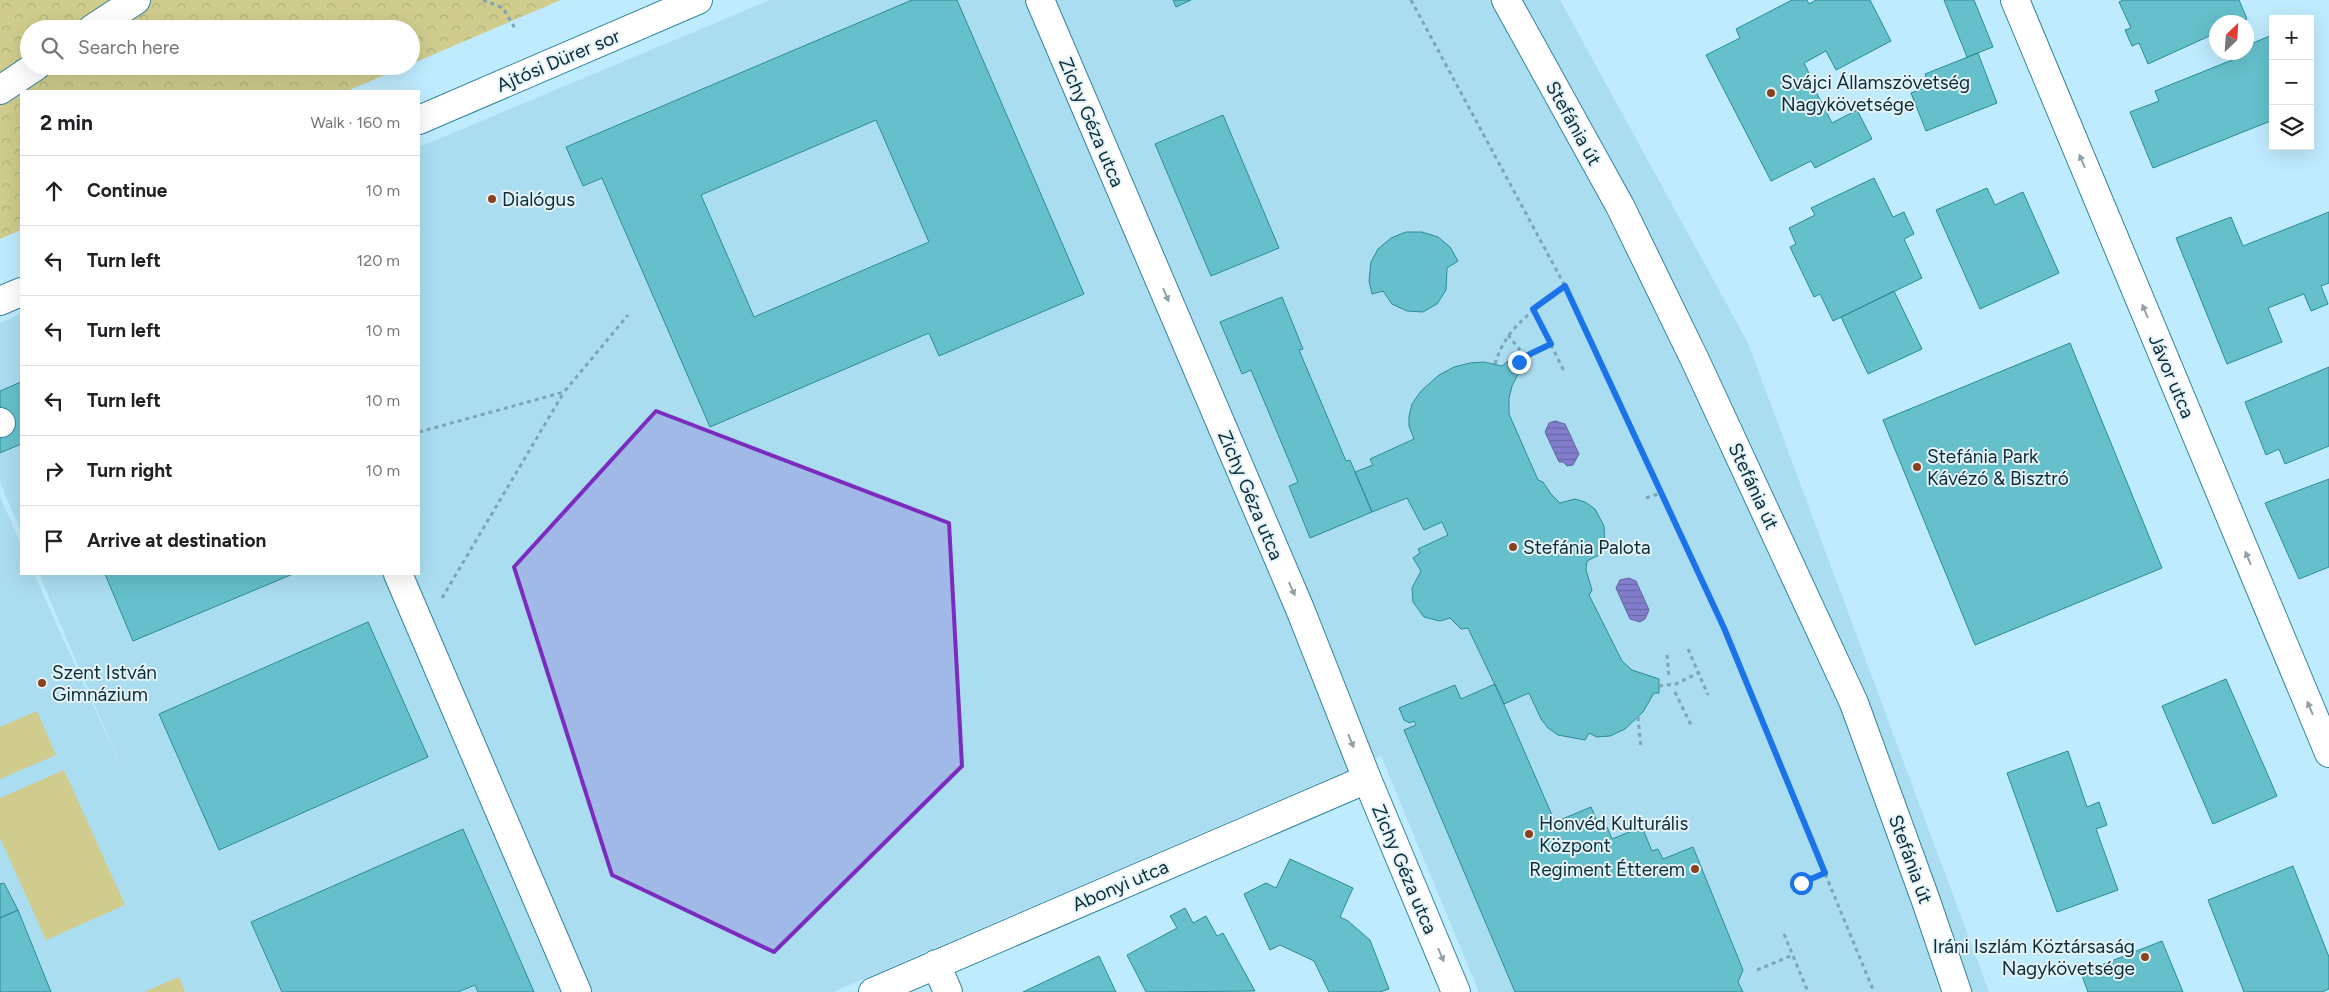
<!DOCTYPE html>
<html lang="en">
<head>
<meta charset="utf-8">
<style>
  :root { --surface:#fff; --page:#f2f2f2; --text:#202124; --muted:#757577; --line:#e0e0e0 }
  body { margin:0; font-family:Figtree,sans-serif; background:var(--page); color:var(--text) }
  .controls { position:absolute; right:15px; top:15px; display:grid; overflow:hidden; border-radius:0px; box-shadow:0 5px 20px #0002 }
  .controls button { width:45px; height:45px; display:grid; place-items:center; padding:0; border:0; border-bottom:1px solid var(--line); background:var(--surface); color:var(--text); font:25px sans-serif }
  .compass { position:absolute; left:2209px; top:15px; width:45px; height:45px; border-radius:50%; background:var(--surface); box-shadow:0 5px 20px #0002; rotate:25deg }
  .stop { position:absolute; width:15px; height:15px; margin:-11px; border:4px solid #1a73e8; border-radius:50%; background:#fff }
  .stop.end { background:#1a73e8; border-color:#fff; box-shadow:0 1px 5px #0008 }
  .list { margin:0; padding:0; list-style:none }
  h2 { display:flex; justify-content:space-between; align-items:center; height:65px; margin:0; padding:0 20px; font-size:21px }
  h2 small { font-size:16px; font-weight:400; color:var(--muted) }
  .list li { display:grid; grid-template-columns:32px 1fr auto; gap:15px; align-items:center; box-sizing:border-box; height:70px; padding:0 20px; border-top:1px solid var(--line) }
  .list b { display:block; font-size:19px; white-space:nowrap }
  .list em { font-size:16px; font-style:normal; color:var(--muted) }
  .icon { flex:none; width:28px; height:28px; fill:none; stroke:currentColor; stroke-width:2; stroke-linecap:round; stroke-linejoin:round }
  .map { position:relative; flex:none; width:2329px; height:992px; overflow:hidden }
  .search { position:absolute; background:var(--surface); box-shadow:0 5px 20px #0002; left:20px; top:20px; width:400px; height:55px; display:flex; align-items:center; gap:12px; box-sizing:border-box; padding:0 18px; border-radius:28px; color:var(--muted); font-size:19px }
  .panel { position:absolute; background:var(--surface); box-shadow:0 5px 20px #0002; left:20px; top:90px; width:400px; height:485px; border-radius:0px }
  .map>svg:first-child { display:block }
  .built { fill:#abddf1 }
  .park { fill:url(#park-crowns) }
  .pitch { fill:#cfcc8d }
  .water { fill:url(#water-rules); stroke:#5f65a0 }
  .building { fill:#65c0cb; stroke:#2a8b96; fill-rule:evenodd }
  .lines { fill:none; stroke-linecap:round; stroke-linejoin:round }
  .minor-casing { stroke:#33829f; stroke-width:30 }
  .path { stroke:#7ba4b4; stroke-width:3; stroke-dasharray:4 4; stroke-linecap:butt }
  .minor { stroke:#fff; stroke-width:28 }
  .oneway { fill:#91a0a5 }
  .route { stroke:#1a73e8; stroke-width:6 }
  .marked { fill:#7b2cbf; fill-opacity:0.2; stroke:#7b2cbf; stroke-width:4; stroke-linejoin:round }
  .poi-dot { fill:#89421d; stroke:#e5f3f9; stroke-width:2 }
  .labels { text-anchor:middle; stroke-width:4; stroke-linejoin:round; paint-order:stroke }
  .street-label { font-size:19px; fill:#0a2c38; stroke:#e5f3f9 }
  .poi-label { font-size:19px; fill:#0a2c38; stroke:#e5f3f9; text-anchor:start }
</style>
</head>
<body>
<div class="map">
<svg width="2329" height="992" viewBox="0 0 2329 992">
  <defs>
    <pattern id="park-crowns" width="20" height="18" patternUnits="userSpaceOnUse" patternTransform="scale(1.25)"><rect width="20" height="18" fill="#cfcc8d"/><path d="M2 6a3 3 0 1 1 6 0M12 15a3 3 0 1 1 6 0" fill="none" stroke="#b0af7a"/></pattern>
    <pattern id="water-rules" width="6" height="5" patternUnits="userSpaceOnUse" patternTransform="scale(1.25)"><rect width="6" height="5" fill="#837dcd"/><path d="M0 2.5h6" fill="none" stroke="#6967a7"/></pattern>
  </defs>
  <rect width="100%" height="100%" fill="#bfebfe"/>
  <path class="built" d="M770 0H1560L1748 343 1989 992H1479L1381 756 833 992H0V497L21 544V574H34L123 771 39 574H419V147Z
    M21 314V532L0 482V323Z"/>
  <path class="park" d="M0 0H561L411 64V29H29V66H406L347 91H21V230L0 239Z"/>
  <path class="pitch" d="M37 711 56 755 0 779V727Z
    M64 770 125 905 46 940 0 838V798Z
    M179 977 185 992H144Z"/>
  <path class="water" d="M1555 421 1565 424 1579 454 1573 465 1567 466 1563 462H1559L1545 432 1549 423Z
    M1629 578 1636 581 1649 610 1645 619 1640 622 1630 619 1616 588 1620 580Z"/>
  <path class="building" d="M912 0H957L1084 294 939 356 929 333 710 427 602 178 583 186 566 147ZM876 120 929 242 754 317 701 195Z
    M1173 0H1191L1176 7Z
    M1792 0H1807L1809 4 1816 0H1870L1891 41 1836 70 1826 51 1804 63 1810 75 1808 76 1832 123 1857 110 1872 139 1815 168 1811 161 1771 181 1706 55 1740 38 1736 29Z
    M1944 0H1974L1993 47 1967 57Z
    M2123 0H2239L2247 19 2239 22H2216V33L2148 64 2139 43 2132 46 2125 30 2131 28 2119 2Z
    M2272 35 2273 120 2153 168 2130 112 2159 101 2155 91 2242 56 2240 52H2246V46Z
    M1978 53 1997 103 1926 131 1911 93 1930 86 1925 74Z
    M1223 115 1279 248 1211 276 1155 144Z
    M1874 178 1893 217 1904 212 1914 234 1904 239 1922 278 1833 321 1820 294 1814 297 1790 247 1796 244 1789 228 1815 215 1811 208Z
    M1987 188 1995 205 2023 192 2059 273 1980 309 1936 210Z
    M2329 212V283L2321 286 2328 304 2311 311 2304 294 2268 308 2282 342 2227 364 2176 238 2231 217 2243 246Z
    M1406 232H1422L1438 237 1450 247 1458 261 1447 268 1446 290 1437 304 1423 312 1407 311 1392 304 1383 291 1372 294 1369 281 1371 262 1378 249 1391 238Z
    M1894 291 1922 349 1868 374 1841 317Z
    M1282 297 1303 349 1299 350 1346 461 1350 460 1372 512 1310 538 1289 486 1298 482 1251 370 1242 374 1220 322Z
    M2070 343 2162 568 1975 645 1883 420Z
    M1513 357 1525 368 1517 376 1512 386 1509 398V414L1538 480 1543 482 1551 494 1560 503 1575 499 1585 502 1595 509 1604 526 1605 546 1601 554 1587 561 1586 570 1592 590 1589 595 1622 661 1632 670 1659 679V693H1654L1643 712 1625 729 1610 736 1597 737 1589 733 1585 740 1558 735 1548 728 1541 719 1529 693 1504 704 1468 628 1461 629 1450 618 1440 621 1424 617 1413 602 1412 588 1421 571 1413 558 1420 553 1418 549 1448 535 1442 522 1424 530 1407 498 1372 512 1355 472 1373 465 1370 459 1414 439 1409 426V416L1412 404 1421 391 1439 375 1454 367 1470 363 1484 362 1502 366Z
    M2329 367V446L2285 464 2279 449 2266 455 2245 402Z
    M21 382V444L0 453V391Z
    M2329 479V567L2299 579 2265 503Z
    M105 574H293L133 641Z
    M368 622 428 757 219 850 159 714Z
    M2226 679 2277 796 2213 824 2162 706Z
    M1495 684 1555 822 1591 807 1601 830 1607 827 1612 839 1642 827 1652 851 1658 849 1663 859 1693 847 1743 970 1738 982 1743 992H1515L1404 730 1416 725 1414 721 1410 723 1404 720 1399 708 1455 685 1461 699Z
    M2068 751 2087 807 2099 802 2107 825 2096 829 2118 890 2057 912 2007 773Z
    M463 829 534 992H478L475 985 458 992H282L251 922Z
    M1290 859 1353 888 1340 917 1348 921 1370 940 1389 989 1380 992H1329L1314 961 1280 945 1270 950 1244 894 1266 883 1276 888Z
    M2293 866 2329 957V989L2322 992H2244L2208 900Z
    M4 883 18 910 0 918V884Z
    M1185 908 1193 923 1206 916 1217 936 1223 933 1255 991 1146 992 1127 955 1177 928 1170 916Z
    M18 910 51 992H0V918Z
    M2162 941 2183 992H2088L2081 973Z
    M1099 956 1116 992H1023Z"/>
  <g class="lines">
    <g class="minor-casing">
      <path id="minor" d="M1040 0 1300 609 1367 779 1456 992
        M1506 0 1620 206 1695 360 1854 703 1926 901 1957 992
        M2015 0 2329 753
        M92 29 136 0
        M0 90 36 66
        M419 120 698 0
        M0 301 21 292
        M0 422 1 423
        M398 574 577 992
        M936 964 948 992
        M873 992 1367 779"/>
    </g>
    <path class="path" d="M483 0 503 8 516 30
      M1411 0 1565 286 1661 493 1724 629 1874 992
      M1533 309 1564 371
      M1508 335 1520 350
      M1519 362 1528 355 1551 344
      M1495 364C1507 324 1535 311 1565 286
      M419 432 564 392 628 315
      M1646 498 1661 493
      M442 598 564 392
      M1688 649 1708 695
      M1667 655 1669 677
      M1659 686 1676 684 1700 672
      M1675 692 1692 727
      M1638 717 1641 748
      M1801 883 1825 873
      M1784 934 1808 992
      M1757 970 1793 955"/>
    <use href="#minor" class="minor"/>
  </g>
  <defs><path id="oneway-solid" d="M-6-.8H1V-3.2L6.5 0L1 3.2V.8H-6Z" transform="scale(1.25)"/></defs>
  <g class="oneway">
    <use href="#oneway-solid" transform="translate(2082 161) rotate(-113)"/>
    <use href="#oneway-solid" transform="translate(1166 295) rotate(67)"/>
    <use href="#oneway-solid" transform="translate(2145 311) rotate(-113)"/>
    <use href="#oneway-solid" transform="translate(2248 558) rotate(-113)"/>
    <use href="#oneway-solid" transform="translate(1292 589) rotate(66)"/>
    <use href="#oneway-solid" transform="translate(2310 708) rotate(-113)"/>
    <use href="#oneway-solid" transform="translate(1351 741) rotate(68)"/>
    <use href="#oneway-solid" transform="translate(1441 955) rotate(67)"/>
  </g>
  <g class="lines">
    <path class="route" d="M1519 362 1528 355 1551 344 1533 309 1565 286 1724 628 1825 873 1801 883"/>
  </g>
  <path class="marked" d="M656 411 949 523 962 766 774 952 612 875 514 567Z"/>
  <g class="poi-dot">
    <circle cx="1771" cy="93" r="5"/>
    <circle cx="492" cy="199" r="5"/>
    <circle cx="1917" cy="467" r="5"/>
    <circle cx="1513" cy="547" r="5"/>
    <circle cx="42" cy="683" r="5"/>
    <circle cx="1529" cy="834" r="5"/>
    <circle cx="1695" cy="869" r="5"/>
    <circle cx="2145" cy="957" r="5"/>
  </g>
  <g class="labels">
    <g class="street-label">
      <text transform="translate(558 60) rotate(-23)" y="7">Ajtósi Dürer sor</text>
      <text transform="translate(1092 122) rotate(67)" y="7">Zichy Géza utca</text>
      <text transform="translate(1574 123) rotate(61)" y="7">Stefánia út</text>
      <text transform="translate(2172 376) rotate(67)" y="7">Jávor utca</text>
      <text transform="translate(1754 486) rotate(65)" y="7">Stefánia út</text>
      <text transform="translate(1251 495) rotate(67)" y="7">Zichy Géza utca</text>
      <text transform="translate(1911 859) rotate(70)" y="7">Stefánia út</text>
      <text transform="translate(1405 869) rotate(67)" y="7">Zichy Géza utca</text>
      <text transform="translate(1120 885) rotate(-23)" y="7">Abonyi utca</text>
    </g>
    <g class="poi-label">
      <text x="1781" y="89">Svájci Államszövetség<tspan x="1781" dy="22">Nagykövetsége</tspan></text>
      <text x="502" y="206">Dialógus</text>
      <text x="1927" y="463">Stefánia Park<tspan x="1927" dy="22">Kávézó &amp; Bisztró</tspan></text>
      <text x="1523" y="554">Stefánia Palota</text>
      <text x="52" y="679">Szent István<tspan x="52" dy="22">Gimnázium</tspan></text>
      <text x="1539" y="830">Honvéd Kulturális<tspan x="1539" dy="22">Központ</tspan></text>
      <text x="1685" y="876" text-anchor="end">Regiment Étterem</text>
      <text x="2135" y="953" text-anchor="end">Iráni Iszlám Köztársaság<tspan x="2135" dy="22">Nagykövetsége</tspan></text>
    </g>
  </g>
</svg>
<div class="controls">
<button>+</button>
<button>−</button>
<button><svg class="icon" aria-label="layers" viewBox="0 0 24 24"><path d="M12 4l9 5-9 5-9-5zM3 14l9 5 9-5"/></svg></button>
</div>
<svg class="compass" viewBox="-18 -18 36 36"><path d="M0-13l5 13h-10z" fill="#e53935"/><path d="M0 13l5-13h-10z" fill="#757577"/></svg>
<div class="stop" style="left:1801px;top:883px"></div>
<div class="stop end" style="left:1519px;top:362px"></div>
<div class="search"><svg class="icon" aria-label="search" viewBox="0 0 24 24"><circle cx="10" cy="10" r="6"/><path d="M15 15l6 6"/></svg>Search here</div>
<section class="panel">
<h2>2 min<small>Walk · 160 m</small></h2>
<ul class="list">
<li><svg class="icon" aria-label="ahead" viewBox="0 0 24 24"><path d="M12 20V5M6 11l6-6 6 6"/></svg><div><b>Continue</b></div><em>10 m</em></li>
<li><svg class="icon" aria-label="left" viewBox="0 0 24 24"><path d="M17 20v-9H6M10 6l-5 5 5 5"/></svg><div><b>Turn left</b></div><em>120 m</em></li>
<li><svg class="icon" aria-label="left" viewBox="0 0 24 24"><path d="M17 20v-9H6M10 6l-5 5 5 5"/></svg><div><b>Turn left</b></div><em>10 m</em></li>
<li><svg class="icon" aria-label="left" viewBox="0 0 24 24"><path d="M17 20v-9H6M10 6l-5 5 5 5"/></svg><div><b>Turn left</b></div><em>10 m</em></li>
<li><svg class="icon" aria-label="right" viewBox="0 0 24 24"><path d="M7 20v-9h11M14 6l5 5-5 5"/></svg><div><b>Turn right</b></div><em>10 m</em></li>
<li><svg class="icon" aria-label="arrive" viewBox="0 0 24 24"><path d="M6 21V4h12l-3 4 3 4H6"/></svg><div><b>Arrive at destination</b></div></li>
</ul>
</section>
</div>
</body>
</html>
